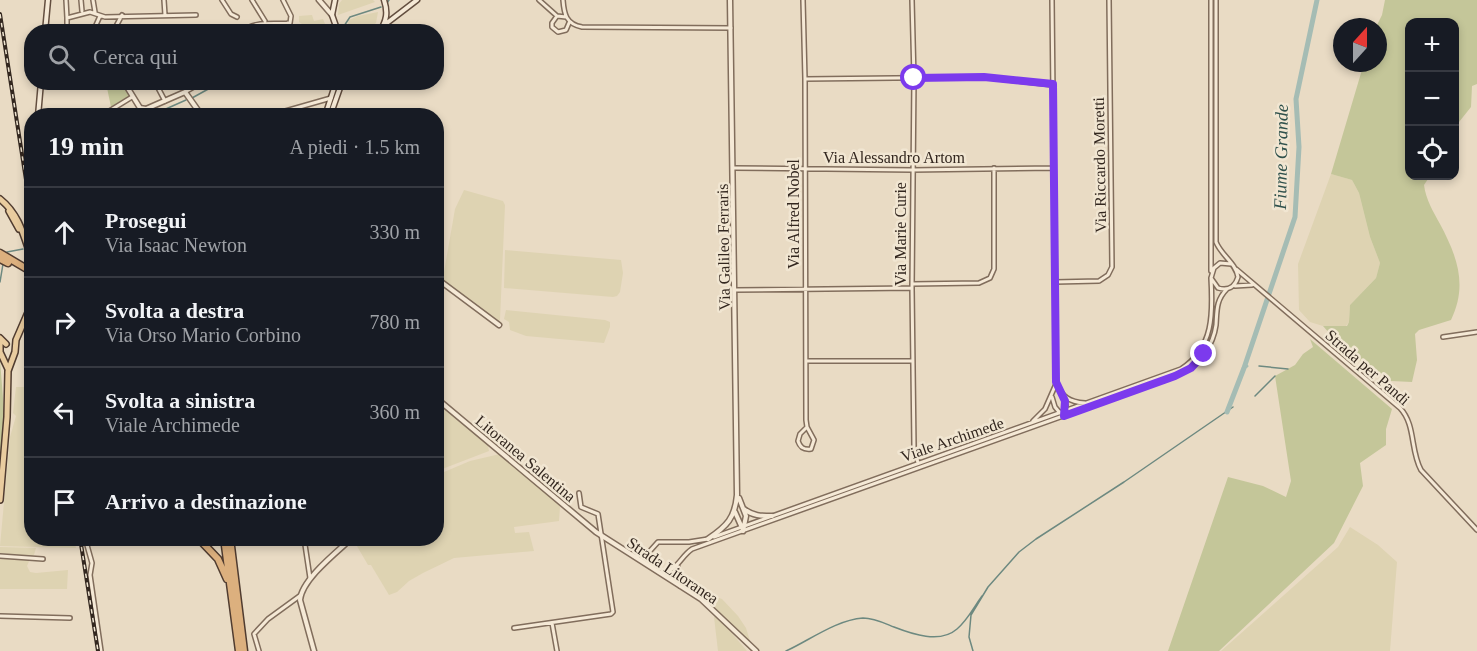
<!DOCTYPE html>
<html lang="it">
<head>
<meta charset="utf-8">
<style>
  :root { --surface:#171b24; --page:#20242c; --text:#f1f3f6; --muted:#9ea1a6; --line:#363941 }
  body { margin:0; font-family:"Times New Roman",serif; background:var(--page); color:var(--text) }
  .controls { position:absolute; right:18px; top:18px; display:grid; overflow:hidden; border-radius:12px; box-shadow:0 3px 9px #0003 }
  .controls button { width:54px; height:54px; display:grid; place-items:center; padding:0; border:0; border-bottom:2px solid var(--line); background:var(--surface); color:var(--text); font:30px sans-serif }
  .compass { position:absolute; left:1333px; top:18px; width:54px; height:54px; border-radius:50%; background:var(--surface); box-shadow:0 3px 9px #0003; rotate:21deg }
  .stop { position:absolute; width:18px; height:18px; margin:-14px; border:4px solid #7c3aed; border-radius:50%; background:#fff }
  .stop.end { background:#7c3aed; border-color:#fff; box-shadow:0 2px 6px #0008 }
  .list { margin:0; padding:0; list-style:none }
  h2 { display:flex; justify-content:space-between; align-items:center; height:78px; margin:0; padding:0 24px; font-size:26px }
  h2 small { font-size:20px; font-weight:400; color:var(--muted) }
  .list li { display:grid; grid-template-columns:39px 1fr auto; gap:18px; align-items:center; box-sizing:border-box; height:90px; padding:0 24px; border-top:2px solid var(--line) }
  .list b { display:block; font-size:22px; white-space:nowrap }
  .list p { margin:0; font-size:20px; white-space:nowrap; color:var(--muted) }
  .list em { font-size:20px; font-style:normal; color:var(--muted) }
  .icon { flex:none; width:33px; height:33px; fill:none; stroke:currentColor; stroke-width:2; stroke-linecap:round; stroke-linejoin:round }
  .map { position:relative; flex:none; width:1477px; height:651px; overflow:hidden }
  .search { position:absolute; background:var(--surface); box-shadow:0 3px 9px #0003; left:24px; top:24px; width:420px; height:66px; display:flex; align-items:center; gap:15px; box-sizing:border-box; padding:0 21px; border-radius:24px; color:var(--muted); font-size:22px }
  .panel { position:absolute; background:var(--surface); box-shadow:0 3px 9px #0003; left:24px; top:108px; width:420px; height:438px; border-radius:24px }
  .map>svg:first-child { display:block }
  .farmland { fill:#ded3b2 }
  .green { fill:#c4c699 }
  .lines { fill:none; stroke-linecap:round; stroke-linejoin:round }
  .stream { stroke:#6d8980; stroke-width:1.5 }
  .canal { stroke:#a5bcb4; stroke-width:3 }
  .river { stroke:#a5bcb4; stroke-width:5 }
  .minor-casing { stroke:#816d5c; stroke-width:6 }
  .tertiary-casing { stroke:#816d5c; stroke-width:7 }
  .secondary-casing { stroke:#634e3f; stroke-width:7 }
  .primary-casing { stroke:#503c30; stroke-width:8 }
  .trunk-casing { stroke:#503c30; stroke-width:9 }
  .minor { stroke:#f5e9d6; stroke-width:3 }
  .tertiary { stroke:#f5e9d6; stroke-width:4 }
  .secondary { stroke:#f5e9d6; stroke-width:4 }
  .primary { stroke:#e9cc9f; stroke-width:5 }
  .trunk { stroke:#dcb07e; stroke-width:6 }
  .rail-casing { stroke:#33271f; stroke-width:4 }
  .rail { stroke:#f1e6d2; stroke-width:1.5; stroke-dasharray:4.5; stroke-linecap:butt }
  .route { stroke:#7c3aed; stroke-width:8 }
  .labels { text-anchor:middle; stroke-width:5; stroke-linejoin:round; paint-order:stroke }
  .street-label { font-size:16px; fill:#33271f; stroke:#f1e6d2 }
  .water-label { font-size:18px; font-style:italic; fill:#2f514c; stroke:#f1e6d2 }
</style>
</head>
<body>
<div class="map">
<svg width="1477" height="651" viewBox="0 0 1477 651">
  <rect width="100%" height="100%" fill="#e9dbc4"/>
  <path class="farmland" d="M342 0H373L375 2 338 15 339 4Z
    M378 12 376 23 367 31H353L349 27 348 23 349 20 358 16Z
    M312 15 314 21 323 19 328 31H302V24L299 22V16Z
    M1331 174 1352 180 1359 193 1370 237 1380 263 1376 278 1350 305 1349 322 1346 326H1323L1310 322 1299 310 1298 264Z
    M464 190 503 201 505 205 500 320 498 322 446 283 443 278 455 209Z
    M505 250 621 260 623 273 620 292 617 296 613 297 504 288Z
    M506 310 605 320 610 322V327L604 343 526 336 510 330 509 322 504 319Z
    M16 387H31L32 538 74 539 76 548 0 546 10 437 16 416 13 413Z
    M437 401 488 446 489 451 437 471Z
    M500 454 558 502 560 507 559 521 514 527 515 533 529 532 534 551 454 558 423 573 409 581 397 592 389 595 371 565H368L354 541 355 538H436L437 475 470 461Z
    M1350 527 1378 545 1397 562 1390 651H1221L1338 547Z
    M0 547 36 548 34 555 31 557 27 566 30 572 36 573 68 570 67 589H0Z
    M719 598 722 599 738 616 746 628 750 641 749 642 706 601Z
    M714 617H718L747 651H718Z"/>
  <path class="green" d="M1385 0H1477V84L1472 86 1471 107 1455 127 1454 22H1410V176H1430L1424 185C1426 200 1433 211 1440 224 1457 256 1468 285 1451 320L1419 330 1415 334 1417 360 1412 382 1391 381 1345 351 1323 326H1347L1349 322 1350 305 1376 278 1380 263 1370 237 1359 193 1352 180 1331 174 1364 63H1378V27H1376L1382 15Z
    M106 83H121L129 96 111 107Z
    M1310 339 1392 409 1386 429V445L1360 463 1363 486 1334 543 1219 651H1168L1228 477 1263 486 1286 497 1291 481 1275 376 1295 365 1303 354 1313 347Z
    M0 360 4 411 0 462Z"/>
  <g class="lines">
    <path class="stream" d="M387 3 389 0
      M342 29 350 17 381 7
      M192 98 221 82
      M150 116 186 100
      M7 252 23 249
      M0 282 3 264
      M1259 366 1288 369
      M1255 396 1275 376
      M786 651C810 640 836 620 863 618 874 618 884 623 894 627 912 634 940 644 957 629 967 621 974 607 982 596
      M973 651 969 637 971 615 988 587 1019 552 1036 539 1124 482 1233 407"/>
    <path class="canal" d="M1244 368 1247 366"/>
    <path class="river" d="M1227 412 1244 368 1295 217 1299 147 1296 99 1317 0"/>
    <g class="minor-casing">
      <path id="minor" d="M66 0 67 18
        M81 0 82 11
        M93 0 95 12
        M164 0 165 15
        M222 0 231 14 237 17
        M252 0 265 21
        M539 0 557 16 566 17
        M563 0C564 14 566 24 582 27L731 28
        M803 0 805 79 806 420 807 427 814 440 811 449C803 450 800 447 798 441L800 434 807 427
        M912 0 914 78 912 288 914 447 918 463
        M1052 0 1056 382C1062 397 1069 402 1085 403
        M1216 0V242C1221 255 1236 263 1238 277 1235 287 1228 291 1218 288L1211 278 1214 268 1220 263 1231 264
        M557 16 552 23V27L558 32 566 30 569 23
        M67 32V18L90 12 105 17 196 15
        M96 32V25L100 16
        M113 32 122 15
        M242 32C254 20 274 25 290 23L291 16 283 0
        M287 32 288 23
        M805 79 984 77 1053 85
        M155 82 165 101
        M183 82 187 91
        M185 92 203 82
        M48 116 106 113 132 97
        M268 116 331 98
        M734 168 912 170 1054 168
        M1236 269 1400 408C1416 425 1410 450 1421 470L1477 530
        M1211 271V0
        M1055 282 1099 281 1108 275 1112 267 1109 0
        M912 284 979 283 990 278 994 269V168
        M1235 286 1252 285
        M735 290 912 288
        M1443 337 1477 332
        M807 361H913
        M1052 397 1055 407 1060 413
        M1064 398 1066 406 1065 412
        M1033 421 1045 409 1056 384
        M714 537 1181 369C1214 348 1213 313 1211 278
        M85 538 92 563 90 575 101 651
        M304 538 310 578
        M0 556 43 559
        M635 557 649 552
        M650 565 649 552 658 542H689L708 539
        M678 567 677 574 680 586
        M661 572C678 571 680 557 692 549L1180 374C1199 363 1213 347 1216 325 1217 310 1216 300 1227 289
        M0 616 70 618
        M552 623 557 651
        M514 628 611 614 613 612 598 514 581 507 579 493
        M259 651 254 634 268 619 301 595"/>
    </g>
    <g class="tertiary-casing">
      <path id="tertiary" d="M319 0 332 15
        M124 82 140 108 146 109 185 92 202 116
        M436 278 499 325
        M436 398 596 532 701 599 756 651
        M739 498 746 516 743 531
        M744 509C753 516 761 516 772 516
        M735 512 743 530
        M708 539C727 526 735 518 737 495L730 0
        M314 651 300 600C302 579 337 552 352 538"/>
    </g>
    <g class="secondary-casing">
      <path id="secondary" d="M335 0 332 15 338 32
        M383 26 417 0
        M45 32 48 0
        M379 32C387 21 388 12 384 0
        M38 116 41 82
        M325 116 336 82
        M330 116 342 82"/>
    </g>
    <g class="primary-casing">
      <path id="primary" d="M0 199C20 215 24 237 32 260
        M9 211 19 229
        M0 338 6 344
        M0 344V352L8 369
        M0 500 7 417 8 371 15 352 16 340 32 303"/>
    </g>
    <g class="trunk-casing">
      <path id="trunk" d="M0 253 32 272
        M0 259 8 263
        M198 538 218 559 227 579
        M224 538 239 651
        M230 538 244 651"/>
    </g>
    <use href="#minor" class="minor"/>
    <use href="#tertiary" class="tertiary"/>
    <use href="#secondary" class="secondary"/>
    <use href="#primary" class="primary"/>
    <use href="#trunk" class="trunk"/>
    <g class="rail-casing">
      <path id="rail" d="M0 14 32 218
        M80 538 98 651"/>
    </g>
    <use href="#rail" class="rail"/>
  </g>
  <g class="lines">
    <path class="route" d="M914 78 984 77 1053 84 1056 382 1065 401 1064 416 1175 376 1191 368 1204 354"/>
  </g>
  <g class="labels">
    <g class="street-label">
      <text x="894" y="163">Via Alessandro Artom</text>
      <text transform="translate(1099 165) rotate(-91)" y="6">Via Riccardo Moretti</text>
      <text transform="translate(793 214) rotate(-90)" y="6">Via Alfred Nobel</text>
      <text transform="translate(900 234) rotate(-90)" y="6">Via Marie Curie</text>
      <text transform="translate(723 247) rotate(-91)" y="6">Via Galileo Ferraris</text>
      <text transform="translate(1368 367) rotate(41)" y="6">Strada per Pandi</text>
      <text transform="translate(952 439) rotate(-19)" y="6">Viale Archimede</text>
      <text transform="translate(526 458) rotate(40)" y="6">Litoranea Salentina</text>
      <text transform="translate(673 570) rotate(34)" y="6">Strada Litoranea</text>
    </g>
    <g class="water-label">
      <text transform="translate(1281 157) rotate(-89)" y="6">Fiume Grande</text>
    </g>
  </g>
</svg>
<div class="controls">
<button>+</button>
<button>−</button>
<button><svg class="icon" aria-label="locate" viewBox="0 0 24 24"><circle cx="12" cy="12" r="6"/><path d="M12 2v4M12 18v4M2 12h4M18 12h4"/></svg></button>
</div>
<svg class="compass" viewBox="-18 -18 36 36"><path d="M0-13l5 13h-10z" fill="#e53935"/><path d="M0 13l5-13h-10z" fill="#9ea1a6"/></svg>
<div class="stop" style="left:914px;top:78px"></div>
<div class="stop end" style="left:1204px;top:354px"></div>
<div class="search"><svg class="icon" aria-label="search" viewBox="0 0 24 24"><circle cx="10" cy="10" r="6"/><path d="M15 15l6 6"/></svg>Cerca qui</div>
<section class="panel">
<h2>19 min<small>A piedi · 1.5 km</small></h2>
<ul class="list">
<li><svg class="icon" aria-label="ahead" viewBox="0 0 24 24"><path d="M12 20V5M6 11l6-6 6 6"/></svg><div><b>Prosegui</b><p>Via Isaac Newton</p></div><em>330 m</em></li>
<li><svg class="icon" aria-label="right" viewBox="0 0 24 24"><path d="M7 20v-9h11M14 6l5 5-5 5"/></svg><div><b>Svolta a destra</b><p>Via Orso Mario Corbino</p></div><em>780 m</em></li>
<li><svg class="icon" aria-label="left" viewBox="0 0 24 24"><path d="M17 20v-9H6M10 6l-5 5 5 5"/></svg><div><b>Svolta a sinistra</b><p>Viale Archimede</p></div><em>360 m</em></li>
<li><svg class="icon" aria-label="arrive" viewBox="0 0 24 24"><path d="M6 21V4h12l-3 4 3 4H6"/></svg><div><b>Arrivo a destinazione</b></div></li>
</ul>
</section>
</div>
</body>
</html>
